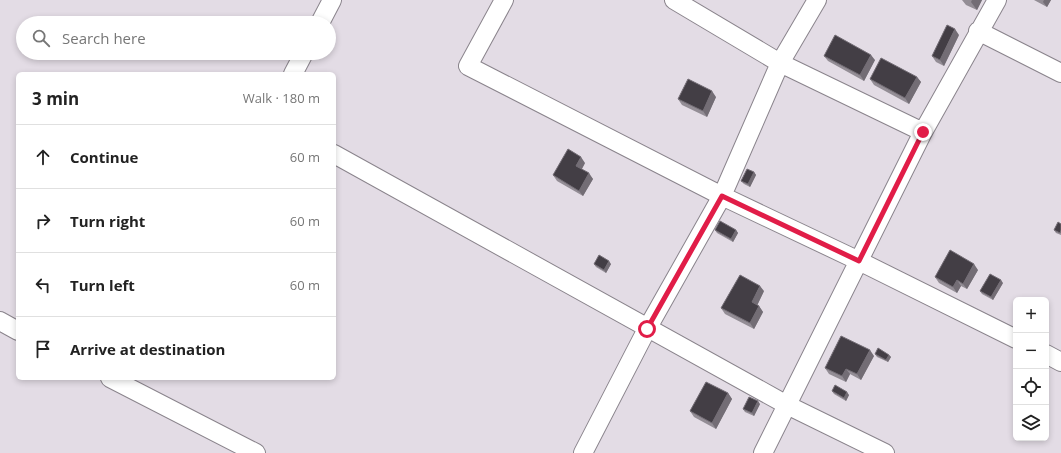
<!DOCTYPE html>
<html lang="en">
<head>
<meta charset="utf-8">
<style>
  :root { --surface:#fff; --page:#f6f6f6; --text:#222; --muted:#767676; --line:#e0e0e0 }
  body { margin:0; font-family:"Open Sans",sans-serif; background:var(--page); color:var(--text) }
  .controls { position:absolute; right:12px; bottom:12px; display:grid; overflow:hidden; border-radius:6px; box-shadow:0 2px 6px #0003 }
  .controls button { width:36px; height:36px; display:grid; place-items:center; padding:0; border:0; border-bottom:1px solid var(--line); background:var(--surface); color:var(--text); font:20px sans-serif }
  .stop { position:absolute; width:12px; height:12px; margin:-9px; border:3px solid #e11d48; border-radius:50%; background:#fff }
  .stop.end { background:#e11d48; border-color:#fff; box-shadow:0 1px 4px #0008 }
  .list { margin:0; padding:0; list-style:none }
  h2 { display:flex; justify-content:space-between; align-items:center; height:52px; margin:0; padding:0 16px; font-size:17px }
  h2 small { font-size:13px; font-weight:400; color:var(--muted) }
  .list li { display:grid; grid-template-columns:26px 1fr auto; gap:12px; align-items:center; box-sizing:border-box; height:64px; padding:0 16px; border-top:1px solid var(--line) }
  .list b { display:block; font-size:15px; white-space:nowrap }
  .list em { font-size:13px; font-style:normal; color:var(--muted) }
  .icon { flex:none; width:22px; height:22px; fill:none; stroke:currentColor; stroke-width:2; stroke-linecap:round; stroke-linejoin:round }
  .map { position:relative; flex:none; width:1061px; height:453px; overflow:hidden }
  .search { position:absolute; background:var(--surface); box-shadow:0 2px 6px #0003; left:16px; top:16px; width:320px; height:44px; display:flex; align-items:center; gap:10px; box-sizing:border-box; padding:0 14px; border-radius:22px; color:var(--muted); font-size:15px }
  .panel { position:absolute; background:var(--surface); box-shadow:0 2px 6px #0003; left:16px; top:72px; width:320px; height:308px; border-radius:6px }
  .map>svg:first-child { display:block }
  .lines { fill:none; stroke-linecap:round; stroke-linejoin:round }
  .street-casing { stroke:#8a848c; stroke-width:20 }
  .street { stroke:#fff; stroke-width:18 }
  .wall { fill:#938d95 }
  .shaded-wall { fill:#736d75 }
  .building { fill:#433e45; stroke:#736d75 }
  .route { stroke:#e11d48; stroke-width:5 }
</style>
</head>
<body>
<div class="map">
<svg width="1061" height="453" viewBox="0 0 1061 453">
  <rect width="100%" height="100%" fill="#e3dce5"/>
  <g class="lines">
    <g class="street-casing">
      <path id="street" d="M504 0 468 66 722 196 859 261 1016 339
        M674 0 780 63 923 132
        M320 23 332 0
        M978 31 1061 73
        M293 74 304 53
        M334 154 787 405 885 453
        M0 321 18 331
        M1046 354 1061 362
        M110 378 256 453
        M583 453 647 329 722 196 780 63 817 0
        M763 453 923 132 997 0"/>
    </g>
    <use href="#street" class="street"/>
  </g>
  <path class="wall" d="M962 0H982L977 10 966 5Z
    M1034 0H1051L1047 7Z
    M959 35 944 66 936 62 932 56Z
    M824 56 875 60 864 81 828 61Z
    M917 77 921 82 909 104 874 85 870 79Z
    M716 97 707 117 682 105 678 99Z
    M585 163 582 169 593 179 583 196 557 181 553 175Z
    M754 172 756 175 750 187 744 184 741 181Z
    M1061 224V235L1056 233 1054 230Z
    M715 230H736L738 233 733 242 717 233Z
    M594 264H611L606 273 596 267Z
    M978 270 967 289 961 286 957 293 939 283 935 277Z
    M1003 283 993 300 982 294 980 291Z
    M764 291 757 305 759 306 763 312 754 329 725 314 721 308Z
    M875 354 889 355 891 357 888 362 877 357Z
    M874 356 861 380 850 374 846 382 829 374 825 368Z
    M832 391 849 395 846 401 834 394Z
    M728 393 732 399 716 429 694 417 690 411Z
    M760 404 754 416 745 412 743 409Z"/>
  <path class="shaded-wall" d="M972 0H982L977 10 971 2Z
    M1044 0H1051L1047 7 1043 2Z
    M955 29 959 35 944 66 940 60Z
    M871 55 875 60 864 81 860 75Z
    M917 77 921 82 909 104 905 98Z
    M712 91 716 97 707 117 703 111Z
    M581 157 585 163 580 172 576 166Z
    M754 172 756 175 750 187 748 184Z
    M589 173 593 179 583 196 579 191Z
    M736 230 738 233 733 242 731 239Z
    M609 261 611 264 606 273 604 270Z
    M974 264 978 270 967 289 963 284Z
    M957 280 961 286 957 293 953 287Z
    M1001 280 1003 283 993 300 991 297Z
    M760 286 764 291 756 308 752 302Z
    M759 306 763 312 754 329 750 323Z
    M870 350 874 356 861 380 857 374Z
    M889 355 891 357 888 362 886 360Z
    M846 369 850 374 846 382 842 376Z
    M847 392 849 395 846 401 844 398Z
    M728 393 732 399 716 429 712 423Z
    M758 401 760 404 754 416 752 413Z"/>
  <path class="building" d="M947 25 955 29 940 60 932 56Z
    M835 35 871 55 860 75 824 56Z
    M881 58 917 77 905 98 870 79Z
    M688 79 712 91 703 111 678 99Z
    M568 149 581 157 576 166 589 173 579 191 553 175Z
    M747 169 754 172 748 184 741 181Z
    M720 221 736 230 731 239 715 230Z
    M1058 222 1061 224V230L1060 233 1054 230Z
    M950 250 974 264 963 284 957 280 953 287 935 277Z
    M599 255 609 261 604 270 594 264Z
    M990 274 1001 280 991 297 980 291Z
    M740 275 760 286 752 302 759 306 750 323 721 308Z
    M841 336 870 350 857 374 846 369 842 376 825 368Z
    M878 348 889 355 886 360 875 354Z
    M706 382 728 393 712 423 690 411Z
    M835 385 847 392 844 398 832 391Z
    M749 397 758 401 752 413 743 409Z"/>
  <g class="lines">
    <path class="route" d="M647 329 722 196 859 261 923 132"/>
  </g>
</svg>
<div class="controls">
<button>+</button>
<button>−</button>
<button><svg class="icon" aria-label="locate" viewBox="0 0 24 24"><circle cx="12" cy="12" r="6"/><path d="M12 2v4M12 18v4M2 12h4M18 12h4"/></svg></button>
<button><svg class="icon" aria-label="layers" viewBox="0 0 24 24"><path d="M12 4l9 5-9 5-9-5zM3 14l9 5 9-5"/></svg></button>
</div>
<div class="stop" style="left:647px;top:329px"></div>
<div class="stop end" style="left:923px;top:132px"></div>
<div class="search"><svg class="icon" aria-label="search" viewBox="0 0 24 24"><circle cx="10" cy="10" r="6"/><path d="M15 15l6 6"/></svg>Search here</div>
<section class="panel">
<h2>3 min<small>Walk · 180 m</small></h2>
<ul class="list">
<li><svg class="icon" aria-label="ahead" viewBox="0 0 24 24"><path d="M12 20V5M6 11l6-6 6 6"/></svg><div><b>Continue</b></div><em>60 m</em></li>
<li><svg class="icon" aria-label="right" viewBox="0 0 24 24"><path d="M7 20v-9h11M14 6l5 5-5 5"/></svg><div><b>Turn right</b></div><em>60 m</em></li>
<li><svg class="icon" aria-label="left" viewBox="0 0 24 24"><path d="M17 20v-9H6M10 6l-5 5 5 5"/></svg><div><b>Turn left</b></div><em>60 m</em></li>
<li><svg class="icon" aria-label="arrive" viewBox="0 0 24 24"><path d="M6 21V4h12l-3 4 3 4H6"/></svg><div><b>Arrive at destination</b></div></li>
</ul>
</section>
</div>
</body>
</html>
